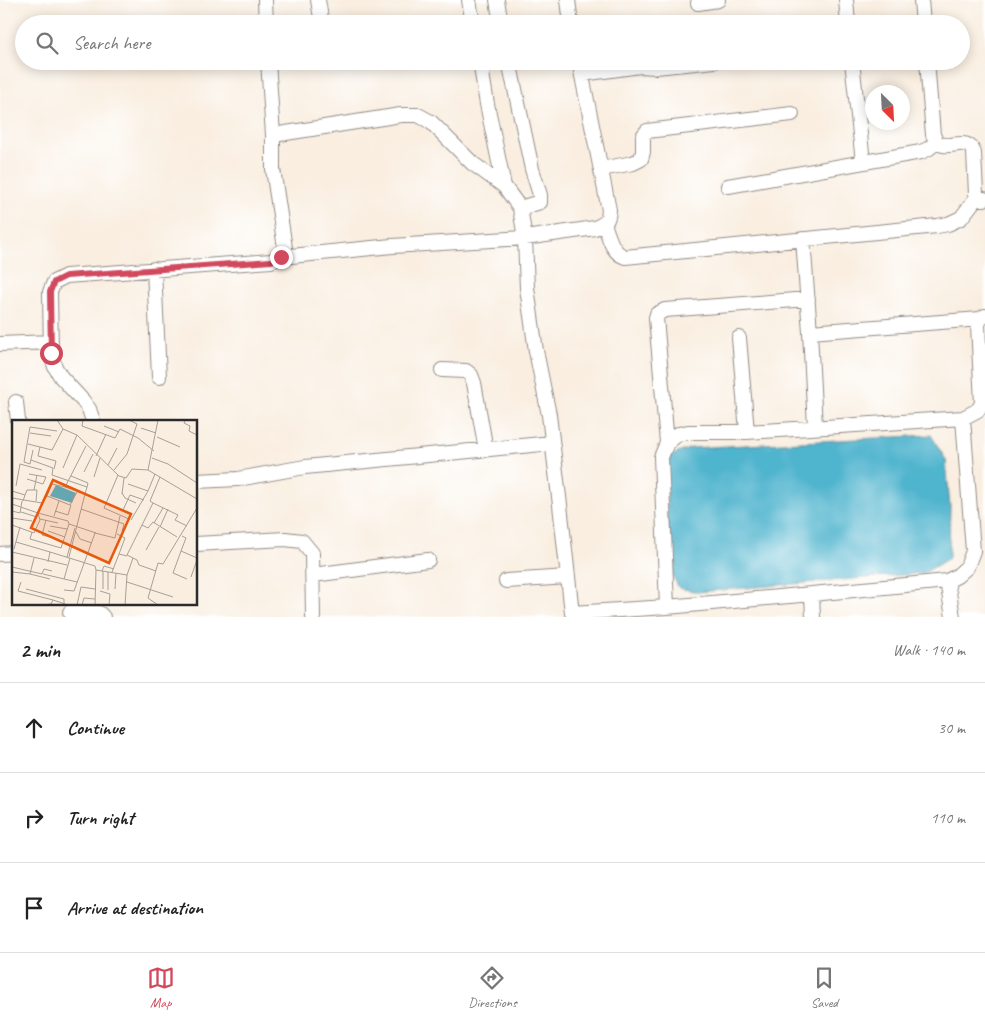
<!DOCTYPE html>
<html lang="en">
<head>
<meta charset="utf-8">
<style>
  :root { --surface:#fff; --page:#f6f6f6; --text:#222; --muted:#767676; --line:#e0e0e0; --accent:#d1495b }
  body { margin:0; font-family:Caveat,sans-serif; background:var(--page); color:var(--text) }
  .compass { position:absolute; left:865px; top:85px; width:45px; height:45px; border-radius:50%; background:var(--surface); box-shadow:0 2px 12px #0003; rotate:156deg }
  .stop { position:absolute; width:15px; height:15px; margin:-11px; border:4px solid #d1495b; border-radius:50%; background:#fff }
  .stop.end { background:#d1495b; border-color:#fff; box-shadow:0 1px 5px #0008 }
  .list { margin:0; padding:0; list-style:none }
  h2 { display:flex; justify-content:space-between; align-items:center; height:65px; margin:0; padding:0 20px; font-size:21px }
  h2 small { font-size:16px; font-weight:400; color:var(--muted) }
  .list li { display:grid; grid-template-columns:32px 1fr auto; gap:15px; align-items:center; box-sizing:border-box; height:90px; padding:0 20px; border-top:1px solid var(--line) }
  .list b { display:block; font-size:19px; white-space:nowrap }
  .list em { font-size:16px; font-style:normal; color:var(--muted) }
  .icon { flex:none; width:28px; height:28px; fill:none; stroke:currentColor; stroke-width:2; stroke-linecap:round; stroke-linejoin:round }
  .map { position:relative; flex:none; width:985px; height:617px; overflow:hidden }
  .search { position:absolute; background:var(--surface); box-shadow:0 2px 12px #0003; left:15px; right:15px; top:15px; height:55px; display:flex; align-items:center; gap:12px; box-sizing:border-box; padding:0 18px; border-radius:28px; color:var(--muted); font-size:19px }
  .sheet { height:335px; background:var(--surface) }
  nav { display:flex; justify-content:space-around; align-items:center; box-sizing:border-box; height:70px; border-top:1px solid var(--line); background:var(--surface); font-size:14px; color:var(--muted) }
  nav a { display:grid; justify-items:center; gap:2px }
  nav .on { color:var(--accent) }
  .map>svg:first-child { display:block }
  .water { fill:#4fb4ce; stroke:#3d707c }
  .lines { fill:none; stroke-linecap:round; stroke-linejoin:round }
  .minor-casing { stroke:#928c86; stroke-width:16 }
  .minor { stroke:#fff; stroke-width:14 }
  .route { stroke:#d1495b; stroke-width:6 }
  .inset-road { fill:none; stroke:#a7a098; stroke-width:1 }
  .view { fill:#e8590c; fill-opacity:0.15; stroke:#e8590c; stroke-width:2.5 }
  .inset-edge { fill:none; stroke:#2b2b2b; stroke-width:2.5 }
</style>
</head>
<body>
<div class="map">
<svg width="985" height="617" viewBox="0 0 985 617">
  <rect width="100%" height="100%" fill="#fff"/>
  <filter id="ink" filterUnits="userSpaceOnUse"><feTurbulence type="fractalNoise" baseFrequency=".02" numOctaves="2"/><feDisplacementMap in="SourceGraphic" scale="10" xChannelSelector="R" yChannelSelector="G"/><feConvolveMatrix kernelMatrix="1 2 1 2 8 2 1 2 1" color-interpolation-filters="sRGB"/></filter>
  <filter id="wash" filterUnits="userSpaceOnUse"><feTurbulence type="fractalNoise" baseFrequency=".0096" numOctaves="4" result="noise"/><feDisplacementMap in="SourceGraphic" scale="20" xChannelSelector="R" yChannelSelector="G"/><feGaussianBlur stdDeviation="1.12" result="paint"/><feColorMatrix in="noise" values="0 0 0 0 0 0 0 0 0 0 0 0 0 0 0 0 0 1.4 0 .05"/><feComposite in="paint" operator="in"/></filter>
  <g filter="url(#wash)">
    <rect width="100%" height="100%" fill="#f9eee0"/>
    <path class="water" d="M931 435 946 460 950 507 949 558 924 573 698 592 679 588 667 565V457L691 448Z"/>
  </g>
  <g filter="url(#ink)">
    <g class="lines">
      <g class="minor-casing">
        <path id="minor" d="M265 0 266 24
          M318 0 322 24
          M469 0 473 24
          M497 0 501 24
          M568 0 571 24
          M846 0 848 24
          M921 0 923 24
          M698 3 718 0
          M480 61 487 104 504 186 520 208 525 238 527 288 536 351 549 415 560 505 572 613 667 607 812 594 813 617
          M509 61 532 169 540 195V202L520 208
          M852 61 863 162
          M927 61 933 135C934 136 936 142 937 142 948 152 967 134 974 153L976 194 980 199H984
          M582 74 640 66 656 67 715 61
          M273 135 401 115H418L431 122 472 163 504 186
          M601 169 633 163 641 159 643 152V136L647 131 792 114
          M728 186 921 152 928 149 937 142
          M604 224C609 236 611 252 625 257L937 226 948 224 961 218 977 197
          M803 239 810 332 815 427
          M281 257 392 246 525 238 595 228C606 223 608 222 609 210L579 61
          M154 269 159 377
          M810 332 980 319
          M739 338 747 432
          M0 344 51 342
          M442 370 466 371 471 375 474 383 486 450
          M16 402 18 421
          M963 418 978 410 982 403 978 325 980 319 985 316
          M93 421 89 409 83 401 61 377 55 367 51 353 50 292 54 282 66 276 271 261 281 257 285 248 273 169V135L268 61
          M667 443 656 318 657 314 665 310 808 299
          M196 481 238 479 305 467 552 443
          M196 544 285 539 302 541 312 553 313 617
          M0 554 14 553
          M313 575 428 560
          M506 581 568 577
          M947 581 953 617
          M667 607 661 457 667 443 678 434 688 432H747L963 418 973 551 967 567 957 576 947 581 812 594
          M70 612 99 613 103 617"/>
      </g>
      <use href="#minor" class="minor"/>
    </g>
  </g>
  <g class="lines" filter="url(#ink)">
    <path class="route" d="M51 353 50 292 54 282 66 276 271 261 281 257"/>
  </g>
  <g transform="translate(12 420)">
    <rect width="185" height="185" fill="#f9eee0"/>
    <path d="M44 65 64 73 60 83 38 76Z" fill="#4fb4ce"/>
    <path class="inset-road" d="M45 0 51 9 65 15 107 56 114 58 120 49 136 50 185 79M71 0 70 6 103 18 108 9 126 18 142 31M173 0 172 3 178 6 177 11 185 15M92 6 107 12M129 8 144 13M18 13 39 16M145 17 168 27M16 24 40 30 51 9M28 27 26 36 44 41 42 49M21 30 18 44 12 42 18 7 45 11M84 36 94 14M140 38 156 44 185 63M19 40 41 48 40 55 75 67 73 74M96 45 105 28M51 48 65 15M102 50 115 34 125 4 117 0M136 50 146 0M72 52 81 34M106 55 92 88 117 99M59 56 76 63 75 67M82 57 88 38M15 59 31 64 34 57 17 54M116 64 136 71 143 54M4 66 8 44 30 50M53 67 40 64 35 76 58 85 65 72M22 70 25 55M0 71 13 75 11 81M110 73 113 78 124 83M110 74 112 58M13 75 15 70H25L24 81M0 78 30 83 35 76M141 83 166 95 163 100 175 106M0 84 26 93 28 100 22 113 0 105M69 89 112 104 110 111M0 91 8 93 10 81M43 91 56 95 59 85M9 92 25 97M113 92 111 90 118 75 132 80M26 93 56 101 57 104M42 96 47 81M0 98 20 101M28 99 46 103M34 100 30 115 42 118M119 100 136 71M142 103 151 88M130 105 136 108 141 102 165 117M38 106 55 109M148 107 156 89M36 111 53 117M20 112 18 119 49 128 57 104 84 113M64 112 68 119 80 123M105 114 113 118 107 134M170 116 174 118 169 131 185 138M4 122 38 132 36 142M2 129 8 107M134 130 147 107M169 131 161 153 175 159M0 132 55 145M38 132 83 146 84 150M55 137 63 108M57 137 73 74 53 67 74 26M22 138 18 154 38 159M0 147 30 154 32 149 40 151M90 151 92 146 102 149M144 151 127 145 125 140 115 135 141 83 138 81 148 57M0 152 18 154M100 152 107 134 115 136M31 154 65 162M115 155 121 138M179 157 185 140M52 159 58 138M9 162 6 171 41 180M115 162 161 177M14 169 52 179V183M91 169V151M103 169 104 153M52 170 62 171 83 113 103 118 108 96M96 170V152M88 171 98 174 97 185M31 185 39 184 41 180 56 185M65 185 69 167 83 169M70 185 72 178 83 179M83 185 84 150 115 155 113 185M146 185 136 178 146 143 151 144 185 88"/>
    <path class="view" d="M41 60 119 94 97 143 19 108Z"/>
    <rect width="185" height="185" class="inset-edge"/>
  </g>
</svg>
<svg class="compass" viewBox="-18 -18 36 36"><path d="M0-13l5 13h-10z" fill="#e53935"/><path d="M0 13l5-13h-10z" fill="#767676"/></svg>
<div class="stop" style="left:51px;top:353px"></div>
<div class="stop end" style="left:281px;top:257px"></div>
<div class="search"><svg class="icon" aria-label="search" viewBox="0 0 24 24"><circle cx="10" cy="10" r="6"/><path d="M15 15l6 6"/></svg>Search here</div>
</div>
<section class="sheet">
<h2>2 min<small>Walk · 140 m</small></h2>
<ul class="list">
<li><svg class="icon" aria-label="ahead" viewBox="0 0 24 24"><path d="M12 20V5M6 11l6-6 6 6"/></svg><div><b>Continue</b></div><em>30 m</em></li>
<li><svg class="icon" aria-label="right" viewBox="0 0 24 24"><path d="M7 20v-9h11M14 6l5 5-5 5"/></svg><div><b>Turn right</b></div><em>110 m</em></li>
<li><svg class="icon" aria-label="arrive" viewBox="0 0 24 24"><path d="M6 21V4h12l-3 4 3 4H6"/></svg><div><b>Arrive at destination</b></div></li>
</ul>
</section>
<nav>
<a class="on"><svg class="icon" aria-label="map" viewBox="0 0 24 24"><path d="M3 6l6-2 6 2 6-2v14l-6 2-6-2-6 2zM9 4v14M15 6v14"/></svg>Map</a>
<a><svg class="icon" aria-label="directions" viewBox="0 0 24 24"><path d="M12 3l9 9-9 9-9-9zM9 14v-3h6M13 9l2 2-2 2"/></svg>Directions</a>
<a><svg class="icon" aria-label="saved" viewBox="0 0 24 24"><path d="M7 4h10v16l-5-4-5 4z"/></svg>Saved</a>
</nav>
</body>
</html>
